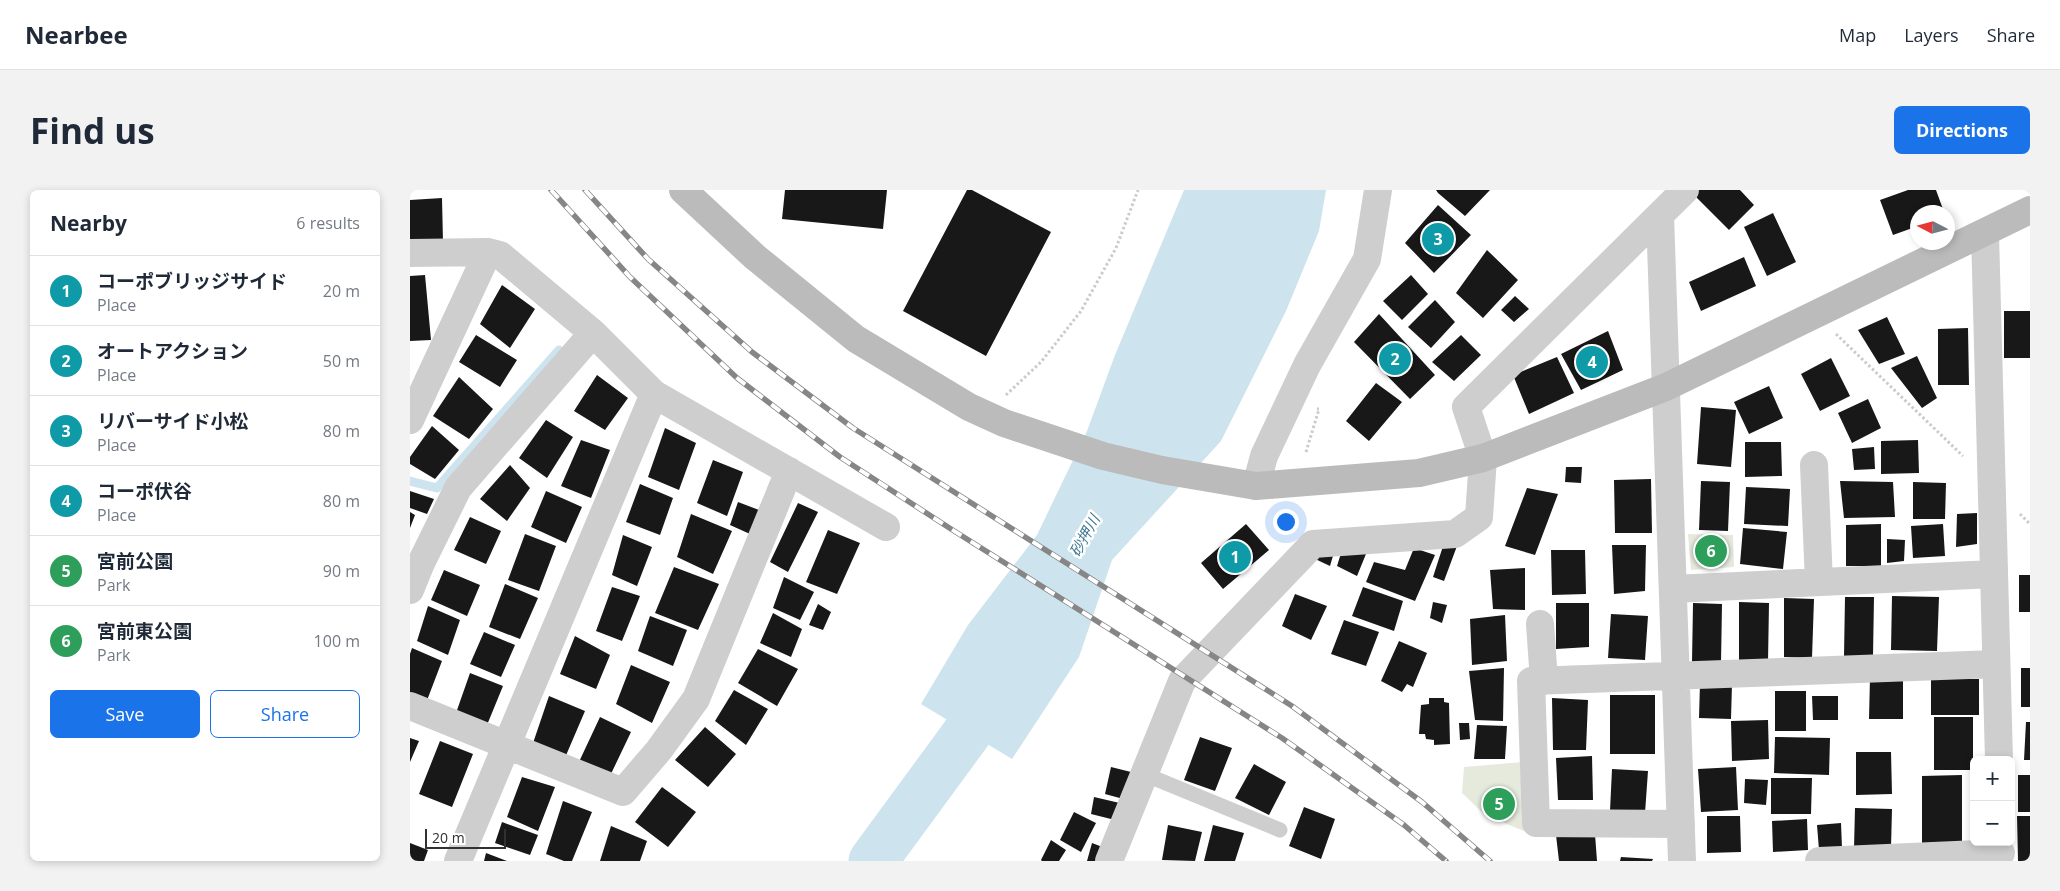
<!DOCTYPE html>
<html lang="en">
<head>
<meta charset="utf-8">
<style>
  :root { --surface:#fff; --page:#f2f2f3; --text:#1f2937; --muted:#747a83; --line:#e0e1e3; --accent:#1a73e8 }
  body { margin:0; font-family:"Open Sans","Noto Sans JP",sans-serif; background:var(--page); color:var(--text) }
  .controls { position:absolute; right:15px; bottom:15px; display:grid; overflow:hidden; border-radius:8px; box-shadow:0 2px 8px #0003 }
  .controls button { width:45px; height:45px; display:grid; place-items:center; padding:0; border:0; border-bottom:1px solid var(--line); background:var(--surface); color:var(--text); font:25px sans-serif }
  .compass { position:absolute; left:1500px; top:15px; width:45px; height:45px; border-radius:50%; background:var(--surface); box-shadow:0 2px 8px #0003; rotate:276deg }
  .scale { position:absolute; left:15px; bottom:12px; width:81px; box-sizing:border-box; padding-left:5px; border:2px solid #313131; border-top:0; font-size:14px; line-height:18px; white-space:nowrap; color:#313131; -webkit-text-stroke:4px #fff; paint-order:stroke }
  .you { position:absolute; left:875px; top:331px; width:18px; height:18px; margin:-12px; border:4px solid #fff; border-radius:50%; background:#1a73e8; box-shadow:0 0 0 8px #1a73e833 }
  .badge { display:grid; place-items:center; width:32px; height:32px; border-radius:50%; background:var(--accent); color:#fff; font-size:16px; font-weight:700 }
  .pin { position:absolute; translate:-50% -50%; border:2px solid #fff; box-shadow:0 1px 5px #0006 }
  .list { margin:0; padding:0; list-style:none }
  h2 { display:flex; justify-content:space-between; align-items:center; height:65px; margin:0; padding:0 20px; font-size:21px }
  h2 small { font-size:16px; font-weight:400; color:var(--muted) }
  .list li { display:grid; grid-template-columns:32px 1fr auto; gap:15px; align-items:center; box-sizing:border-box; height:70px; padding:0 20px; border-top:1px solid var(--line) }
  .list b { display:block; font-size:19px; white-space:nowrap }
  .list p { margin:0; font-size:16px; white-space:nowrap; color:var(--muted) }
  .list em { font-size:16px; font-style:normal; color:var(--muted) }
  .actions { display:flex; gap:10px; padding:15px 20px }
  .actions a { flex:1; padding:11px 0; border:1px solid var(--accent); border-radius:8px; text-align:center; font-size:18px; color:var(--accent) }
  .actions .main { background:var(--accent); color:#fff }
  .map { position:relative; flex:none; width:1620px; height:671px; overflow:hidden; border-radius:8px }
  header { display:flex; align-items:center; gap:30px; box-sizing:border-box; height:70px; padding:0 25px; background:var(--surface); border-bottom:1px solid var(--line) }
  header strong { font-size:24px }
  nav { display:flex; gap:28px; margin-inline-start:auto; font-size:18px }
  .intro { display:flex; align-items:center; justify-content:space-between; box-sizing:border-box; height:120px; padding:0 30px }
  h1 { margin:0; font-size:35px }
  .button { padding:12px 22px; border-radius:8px; background:var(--accent); color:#fff; font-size:18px; font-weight:700 }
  main { display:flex; gap:30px; padding:0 30px }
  aside { flex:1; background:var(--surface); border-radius:8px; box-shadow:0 2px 8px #0003 }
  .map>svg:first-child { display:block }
  .green { fill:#e5eadd }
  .water { fill:#cde3ed }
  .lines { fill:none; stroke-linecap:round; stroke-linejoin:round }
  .stream { stroke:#cde3ed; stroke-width:9 }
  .river { stroke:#cde3ed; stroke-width:49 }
  .building { fill:#181818 }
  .path { stroke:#cbcbcb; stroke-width:3; stroke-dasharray:2.5 2.5; stroke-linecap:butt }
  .lane { stroke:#cecece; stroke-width:15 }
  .street { stroke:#cecece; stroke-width:28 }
  .secondary { stroke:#bbb; stroke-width:28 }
  .rail-casing { stroke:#868686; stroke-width:5.5 }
  .rail { stroke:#fff; stroke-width:4; stroke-dasharray:11; stroke-linecap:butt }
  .labels { text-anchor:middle; stroke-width:5; stroke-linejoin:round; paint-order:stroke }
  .water-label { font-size:15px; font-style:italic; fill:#3f7a93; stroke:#fff }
</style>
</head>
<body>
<header>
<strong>Nearbee</strong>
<nav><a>Map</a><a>Layers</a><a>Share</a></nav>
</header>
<div class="intro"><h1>Find us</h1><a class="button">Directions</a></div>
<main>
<aside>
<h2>Nearby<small>6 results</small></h2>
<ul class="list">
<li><span class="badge" style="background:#0f9aa8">1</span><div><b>コーポブリッジサイド</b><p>Place</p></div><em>20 m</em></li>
<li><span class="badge" style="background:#0f9aa8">2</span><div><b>オートアクション</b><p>Place</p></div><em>50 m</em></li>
<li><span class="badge" style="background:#0f9aa8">3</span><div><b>リバーサイド小松</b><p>Place</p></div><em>80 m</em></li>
<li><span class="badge" style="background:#0f9aa8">4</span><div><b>コーポ伏谷</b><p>Place</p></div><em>80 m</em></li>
<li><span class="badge" style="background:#2e9e5b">5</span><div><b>宮前公園</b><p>Park</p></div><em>90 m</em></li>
<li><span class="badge" style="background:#2e9e5b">6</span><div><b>宮前東公園</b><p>Park</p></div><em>100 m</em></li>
</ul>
<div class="actions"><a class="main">Save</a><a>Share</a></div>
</aside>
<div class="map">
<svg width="1620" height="671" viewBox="0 0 1620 671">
  <rect width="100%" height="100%" fill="#fff"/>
  <path class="green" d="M1278 344 1323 345 1324 377 1281 380Z
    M1113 572 1114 641 1075 625 1052 603 1054 577Z"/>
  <path class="water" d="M774 0H916L909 41 876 121 811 251 702 370 669 467 602 569 511 514 558 435 627 345 677 241 705 165Z"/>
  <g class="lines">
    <path class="stream" d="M0 291 27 298 149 160"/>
    <path class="river" d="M463 671 587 502 595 488"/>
  </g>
  <path class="building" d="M375 0H477L473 39 372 29Z
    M557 0H562L641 42 576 166 493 121Z
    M1026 0H1080L1055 26 1028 3Z
    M1287 0H1330L1344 15 1319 40 1283 4Z
    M1498 0H1526L1534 22H1508V36L1483 45 1470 10Z
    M32 8 33 52 0 54V10Z
    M1028 15 1061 45 1024 83 995 53Z
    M1363 23 1386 72 1357 86 1334 37Z
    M1077 60 1108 90 1073 128 1046 103Z
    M1334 67 1346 96 1291 121 1279 92Z
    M15 85 21 150 0 151V86Z
    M1001 85 1018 104 992 130 973 111Z
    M92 95 125 119 100 158 70 134Z
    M1105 106 1119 119 1104 132 1091 120Z
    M1025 110 1045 132 1021 158 998 137Z
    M1594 121H1620V168H1594Z
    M969 124 1025 185 1000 209 944 152Z
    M1477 127 1495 164 1469 174 1448 140Z
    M1558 138 1559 195H1528V139Z
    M1198 141 1213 180 1171 200 1151 164Z
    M66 145 107 170 90 197 49 172Z
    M1051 145 1071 165 1044 191 1022 172Z
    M1507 166 1527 208 1512 218 1481 178Z
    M1147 167 1164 203 1119 224 1103 185Z
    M1421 168 1440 206 1410 221 1391 184Z
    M187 185 218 208 195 240 164 221Z
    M49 187 83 219 59 249 23 226Z
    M966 193 992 212 959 251 936 231Z
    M1359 196 1373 228 1339 244 1324 212Z
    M1458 209 1471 238 1442 253 1428 223Z
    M1291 217 1326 220 1321 277 1287 274Z
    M136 230 163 247 137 288 109 268Z
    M22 236 49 260 25 289 0 274V267Z
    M255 238 286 253 269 300 238 287Z
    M171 250 200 260 181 308 151 296Z
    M1508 250 1509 283 1471 284V251Z
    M1335 252H1371L1372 286 1335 287Z
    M1464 257 1465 279 1444 280 1442 259Z
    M303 270 333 282 317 326 287 313Z
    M100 275 120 298 97 331 70 309Z
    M1156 277H1172L1171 293 1155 292Z
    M1241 289 1242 343H1205L1204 290Z
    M1291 291 1320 292 1318 341 1289 340Z
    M1430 291 1483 292 1485 327 1434 328Z
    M1503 292 1536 293 1535 329H1503Z
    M230 294 263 308 250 345 216 332Z
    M1336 297 1380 299 1378 336 1334 334Z
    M1117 298 1148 304 1125 365 1095 356Z
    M0 301 24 309 17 324 0 318Z
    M136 301 172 317 156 353 121 337Z
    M328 312 349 320 340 344 320 335Z
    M388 313 408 322 378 382 360 372Z
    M0 322 5 325 0 338Z
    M1567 323V354L1546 357 1547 324Z
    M281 324 322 341 303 384 267 367Z
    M60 327 91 341 76 374 44 360Z
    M836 334 859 360 813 399 791 373Z
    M1471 334V376H1436V335Z
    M1533 334 1535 366 1503 368 1501 336Z
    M1333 338 1377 342 1373 379 1330 374Z
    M418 340 450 353 427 404 396 392Z
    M115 344 146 356 129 401 98 390Z
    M213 345 242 357 227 396 202 385Z
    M1477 349 1495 350 1494 371 1477 373Z
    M1034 353 1047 356 1034 391 1023 387Z
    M1202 355H1236L1235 401 1204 404Z
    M1004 358 1025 365 1005 411 956 392 964 372 995 380Z
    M925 359 920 376 903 368Z
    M932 360 956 364 947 386 927 376Z
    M1141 360H1175L1176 404 1142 405Z
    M264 377 309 394 288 440 245 423Z
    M1115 378V420L1083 419 1080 380Z
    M34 380 70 395 57 426 21 410Z
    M1609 385H1620V422H1609Z
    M374 387 404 402 390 430 363 418Z
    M95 394 128 408 110 449 79 437Z
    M202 397 230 406 212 451 186 441Z
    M953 397 993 411 984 441 942 426Z
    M885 404 917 416 901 450 872 436Z
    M1482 406 1529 407 1527 461 1481 460Z
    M1435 407H1464L1463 466H1434Z
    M1374 408 1404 409 1402 468 1374 467Z
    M1023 412 1037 415 1032 433 1020 428Z
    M1329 412 1359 413 1358 472 1329 471Z
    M1146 413H1179V457L1146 459Z
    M1283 413 1312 414 1311 473 1282 472Z
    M408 414 421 422 413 440 399 435Z
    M18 416 50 430 38 465 7 451Z
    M363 423 392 439 381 467 350 453Z
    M1201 424 1238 426 1235 470 1198 468Z
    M1095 425 1097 471 1062 475 1060 429Z
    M240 426 277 440 263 476 228 461Z
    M934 430 969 442 956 476 921 464Z
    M74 442 105 455 91 487 60 474Z
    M165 446 200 465 186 499 150 484Z
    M989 451 1017 463 1003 497 997 494 992 502 971 491Z
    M2 458 32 471 16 513 0 506V464Z
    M348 459 388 479 367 516 328 493Z
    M221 475 260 492 242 533 206 514Z
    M1094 478 1093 531 1065 530 1059 481Z
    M1611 478H1620V517H1611Z
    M60 483 93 496 77 535 46 523Z
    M1460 487 1493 488V529H1459Z
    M1521 489H1569V525H1521Z
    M1290 493 1322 494 1321 529 1289 528Z
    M324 500 358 519 336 555 305 531Z
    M1365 501H1396V541H1365Z
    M1200 505H1245V564H1200Z
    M139 506 175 521 154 570 122 556Z
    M1402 506H1428V530H1403Z
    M1019 508H1034V512L1039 513 1040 554 1024 555V550L1016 549 1015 544H1009L1011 515 1019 514Z
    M1142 508 1178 510 1176 560H1143Z
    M190 527 221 542 200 586 168 574Z
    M1524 527H1563V580H1524Z
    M1358 530 1359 569 1322 571 1321 531Z
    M1616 532H1620V570H1614Z
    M1049 533H1059L1060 549 1050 550Z
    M1067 535 1097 536 1095 569H1064Z
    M295 537 326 564 298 597 265 570Z
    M790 547 822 558 805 601 774 590Z
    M1365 547 1420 548 1419 585 1364 583Z
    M0 548 9 551 0 572Z
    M30 551 63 564 42 617 9 604Z
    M1446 562H1481L1482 604 1446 605Z
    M1182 566 1183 610H1148L1146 568Z
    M844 574 876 592 859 625 825 608Z
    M701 577 725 583 717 610 695 604Z
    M1326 577 1328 620 1291 622 1288 579Z
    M1202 579 1238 581 1235 623 1200 621Z
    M1552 585V661L1512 662V586Z
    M1608 585H1620V622H1608Z
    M112 587 145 597 128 641 97 627Z
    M1361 588H1402L1401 624H1361Z
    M1335 589 1358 590 1356 615 1334 613Z
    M252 597 286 622 258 657 225 632Z
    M684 607 714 614 709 631 681 624Z
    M153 611 182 622 162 671H154L136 664Z
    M894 617 925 629 911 669 879 656Z
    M1445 618 1482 619 1481 658H1444Z
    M664 622 686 633 671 662 650 650Z
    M1297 626H1330L1331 662 1297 663Z
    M1607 626H1620V671H1608Z
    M1397 629 1398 660 1363 662 1362 631Z
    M92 632 128 645 120 665 85 653Z
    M1431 633 1432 658 1409 660 1407 635Z
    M758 635 792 642 785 671 752 670Z
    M803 635 834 643 825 671H794Z
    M201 636 237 651 230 671H190Z
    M1185 644 1187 671H1149L1146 645Z
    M641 650 656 660 649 671H632L631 670Z
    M0 653 18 660 14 671H0Z
    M682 653 695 658 690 671H677Z
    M76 663 97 671H74Z
    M1211 667 1243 669 1242 671H1210Z"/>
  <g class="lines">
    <path class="path" d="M1426 144 1553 266
      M596 205 631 172 671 121 706 58 728 0
      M896 262 909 219H907
      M1610 324 1620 334"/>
    <path class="lane" d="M734 584 870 640"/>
    <path class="street" d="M1250 25 1272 671
      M1575 43 1589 570
      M0 63 78 62 90 65 183 143 244 204 476 337
      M0 230 78 62
      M1404 275 1409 392
      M846 296 854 266 897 175 957 69 968 0
      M1263 399 1584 384
      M0 400 11 373 48 298 183 143
      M1130 434 1134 491
      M0 516 213 602 249 560 286 509 379 281
      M1271 634 1126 633 1121 491 1586 474
      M48 671 244 204
      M699 671 772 491 903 354 1045 344 1069 327 1073 268 1056 217 1275 0
      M1409 671 1591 663"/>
    <path class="secondary" d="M273 0 345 67 446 149 559 217 594 233 693 266 752 280 846 296 1009 283 1073 268 1256 197 1620 20"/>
    <g class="rail-casing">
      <path id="rail" d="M141 0 220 87 327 188 430 267 541 339 872 548 994 635 1036 671
        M175 0 238 69 342 162 443 238 882 516 1012 612 1080 671"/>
    </g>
    <use href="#rail" class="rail"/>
  </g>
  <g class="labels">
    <g class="water-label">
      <text transform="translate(675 346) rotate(-61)" y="5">砂押川</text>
    </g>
  </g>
</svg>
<div class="controls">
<button>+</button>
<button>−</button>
</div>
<svg class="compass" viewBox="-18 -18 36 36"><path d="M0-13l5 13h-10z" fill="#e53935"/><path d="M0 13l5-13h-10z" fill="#747a83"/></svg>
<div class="scale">20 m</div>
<div class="you"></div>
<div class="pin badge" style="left:825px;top:367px;background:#0f9aa8">1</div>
<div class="pin badge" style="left:985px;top:169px;background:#0f9aa8">2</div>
<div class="pin badge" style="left:1028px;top:49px;background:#0f9aa8">3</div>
<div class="pin badge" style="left:1182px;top:172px;background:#0f9aa8">4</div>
<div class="pin badge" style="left:1089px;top:614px;background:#2e9e5b">5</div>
<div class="pin badge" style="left:1301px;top:361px;background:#2e9e5b">6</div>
</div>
</main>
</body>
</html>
